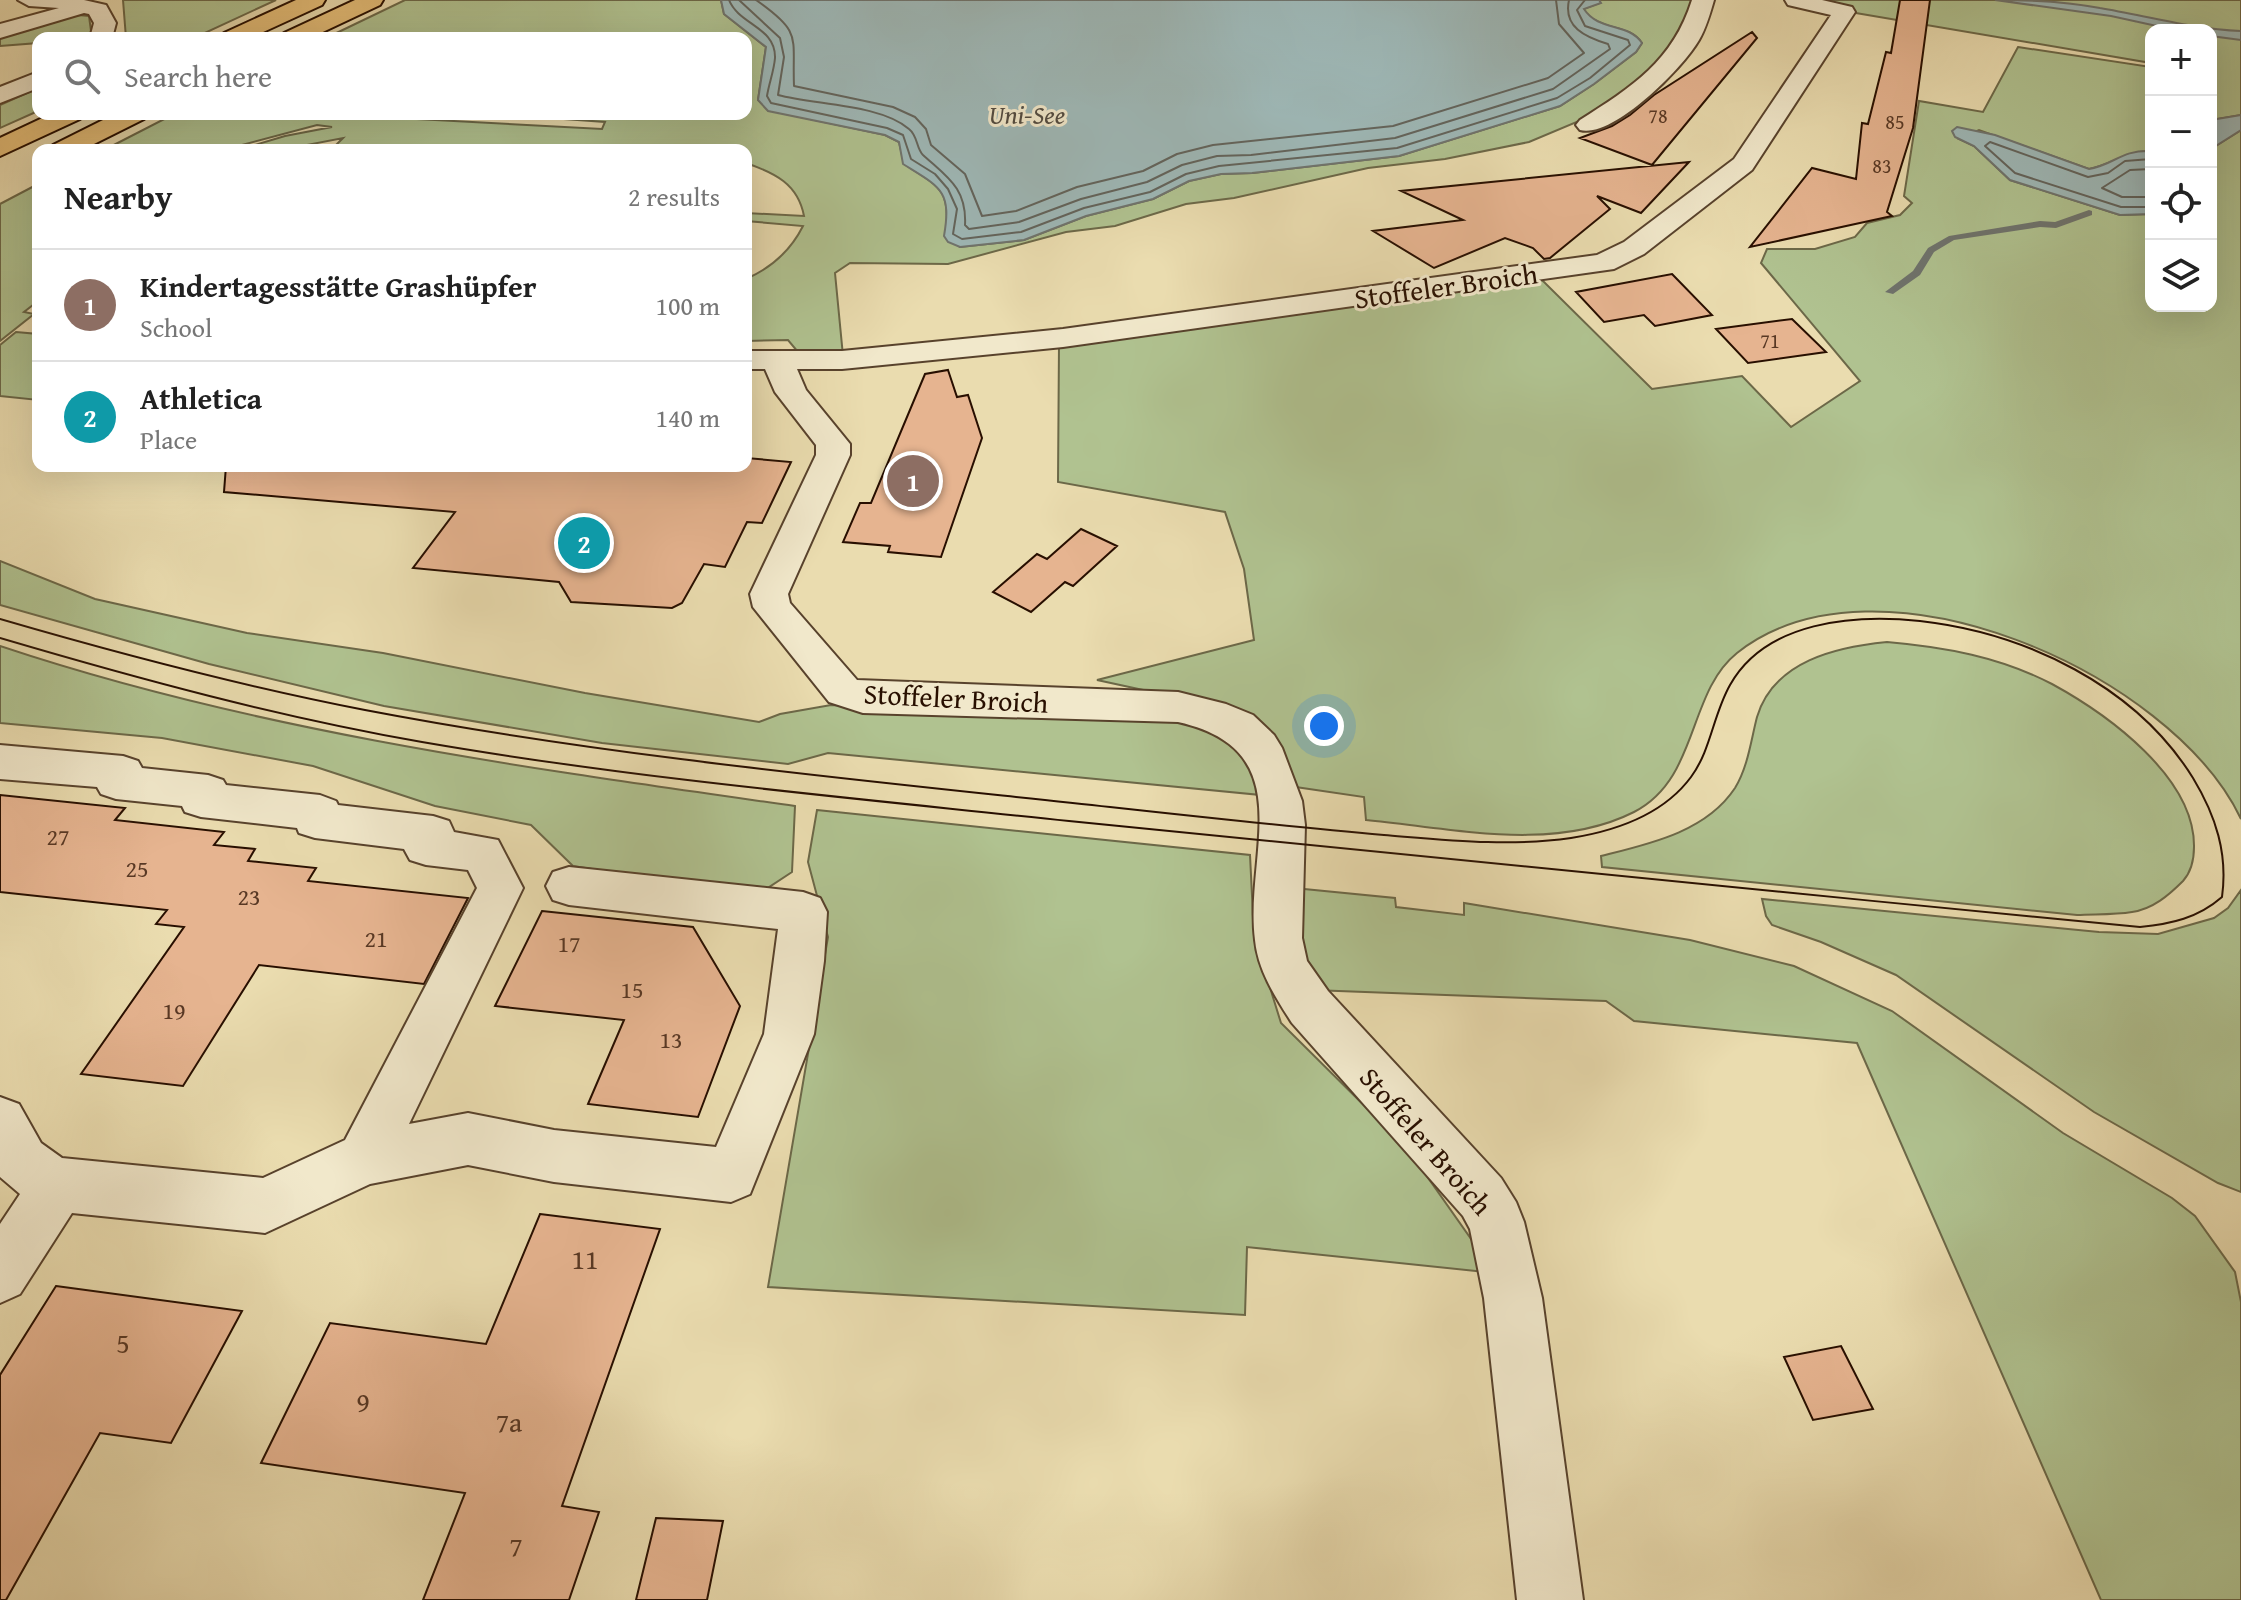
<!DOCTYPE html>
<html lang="en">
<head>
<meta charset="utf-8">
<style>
  :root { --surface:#fff; --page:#f6f6f6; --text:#222; --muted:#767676; --line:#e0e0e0; --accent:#b45309 }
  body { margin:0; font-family:"Gentium Book Plus",serif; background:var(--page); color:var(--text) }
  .controls { position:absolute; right:24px; top:24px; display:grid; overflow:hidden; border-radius:16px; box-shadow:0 8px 32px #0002 }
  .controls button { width:72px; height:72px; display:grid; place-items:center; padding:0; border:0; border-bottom:2px solid var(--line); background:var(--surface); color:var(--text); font:40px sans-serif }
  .you { position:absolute; left:1324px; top:726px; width:28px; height:28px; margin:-20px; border:6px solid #fff; border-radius:50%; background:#1a73e8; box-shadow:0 0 0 12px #1a73e833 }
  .badge { display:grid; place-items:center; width:52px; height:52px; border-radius:50%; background:var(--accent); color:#fff; font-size:26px; font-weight:700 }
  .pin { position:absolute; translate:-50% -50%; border:4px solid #fff; box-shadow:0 2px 8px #0006 }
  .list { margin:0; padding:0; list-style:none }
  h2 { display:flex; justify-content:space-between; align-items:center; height:104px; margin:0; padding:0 32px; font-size:34px }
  h2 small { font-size:26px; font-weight:400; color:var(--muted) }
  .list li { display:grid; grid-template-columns:52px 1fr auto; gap:24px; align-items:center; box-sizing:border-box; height:112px; padding:0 32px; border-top:2px solid var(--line) }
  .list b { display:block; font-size:30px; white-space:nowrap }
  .list p { margin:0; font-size:26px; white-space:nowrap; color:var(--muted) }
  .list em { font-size:26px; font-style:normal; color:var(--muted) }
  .icon { flex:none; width:44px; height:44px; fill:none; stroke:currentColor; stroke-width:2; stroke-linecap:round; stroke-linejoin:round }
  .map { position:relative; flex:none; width:2241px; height:1600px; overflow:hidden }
  .search { position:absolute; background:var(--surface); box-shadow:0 8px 32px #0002; left:32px; top:32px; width:720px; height:88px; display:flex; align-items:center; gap:20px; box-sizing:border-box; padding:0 28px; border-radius:16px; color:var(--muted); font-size:30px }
  .panel { position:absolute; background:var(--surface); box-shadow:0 8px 32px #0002; left:32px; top:144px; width:720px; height:328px; border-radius:16px }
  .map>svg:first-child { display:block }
  .green { fill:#b0c290; stroke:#6c6848; stroke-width:2 }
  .water { fill:#9eb8b7; stroke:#6f746e; stroke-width:2 }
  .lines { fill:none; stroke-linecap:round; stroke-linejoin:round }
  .shore { stroke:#63645c; stroke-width:2 }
  .stream { fill:#6f746e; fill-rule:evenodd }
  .building { fill:#e6b490; stroke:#280f00; stroke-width:2 }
  .minor-casing { stroke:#58422c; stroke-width:4 }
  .highway-casing { stroke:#280f00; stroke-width:4 }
  .minor { fill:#f1e8cb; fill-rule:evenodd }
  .highway { fill:#e5be78; fill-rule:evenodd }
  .tram { stroke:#280f00; stroke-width:2 }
  .labels { text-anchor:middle; stroke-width:6; stroke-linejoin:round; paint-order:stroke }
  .far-number-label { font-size:20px; fill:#583824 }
  .number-label { font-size:24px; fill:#583824 }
  .far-water-label { font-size:26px; font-style:italic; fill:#514a40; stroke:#f1e8cb }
  .street-label { font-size:28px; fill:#280f00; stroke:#f1e8cb }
  .near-number-label { font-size:28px; fill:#583824 }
</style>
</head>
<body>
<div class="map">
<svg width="2241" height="1600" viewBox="0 0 2241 1600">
  <rect width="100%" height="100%" fill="#eadcaf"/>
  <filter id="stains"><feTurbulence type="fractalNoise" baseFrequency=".0025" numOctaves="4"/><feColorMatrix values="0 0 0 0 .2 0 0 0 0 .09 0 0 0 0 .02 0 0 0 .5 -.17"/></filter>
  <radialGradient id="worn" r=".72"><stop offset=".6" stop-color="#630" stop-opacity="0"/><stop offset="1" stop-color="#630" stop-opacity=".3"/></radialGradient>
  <path class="green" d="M123 0H276L194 38H126Z
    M405 0H721L724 14 766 47 758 100 768 110 885 135 899 142 904 164C940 187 952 190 945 236L960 247 1024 240 1086 216 1153 199 1189 181 1221 174 1253 173 1399 156 1560 106 1594 84 1636 52 1642 43C1628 22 1600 33 1583 9L1600 3 1599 0H1699L1679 53 1603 111 1529 142 1445 159 1368 168 1234 198 1186 204 1115 226 1066 232 948 264 850 263 835 273 843 356 798 352 788 340 746 341V279C771 268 791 250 803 226L746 221V213L804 216C798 184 775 173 746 163V150H331L343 138 281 150H238L285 136 332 127 317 125 223 150H104L174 114H330L327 117 360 116 602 129 605 122 493 114H746V38H326Z
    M1802 0H2241V115L2211 120V30H2151V63L1844 11Z
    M78 15 89 16 92 38H38V43L0 46V34Z
    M2018 47 2151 67V151C2128 150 2112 165 2089 169L1979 130 1959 139 1974 146 2010 180 2120 215 2151 214V306H2211V149L2241 130V819C2172 673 1877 542 1737 653 1687 693 1699 779 1634 812 1553 853 1451 828 1366 820L1364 797 1289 786 1226 708 1097 680 1254 640 1244 569 1225 512 1058 482 1059 344 1539 277 1652 389 1742 376 1791 427 1860 381 1761 263 1767 249H1815L1855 237 1867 223 1900 215 1912 203 1904 196 1919 101 1983 112Z
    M38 88V111L0 128V105Z
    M38 184V301L24 312 34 314 0 341V204Z
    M16 332 38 334V400L0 396V345Z
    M0 561 95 599 247 633 383 653 585 693 759 722 780 714 831 705 1171 717 1236 734 1261 795 828 753 788 764 602 743 384 706 209 664 0 605Z
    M1887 642C1945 647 2000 657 2052 684 2107 714 2195 777 2194 847 2194 858 2191 872 2183 881 2169 895 2153 909 2132 912 2114 915 2095 914 2077 915L1602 867 1601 856C1649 844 1706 832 1735 788 1748 767 1751 740 1757 717 1774 661 1836 647 1887 642Z
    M0 646C257 732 528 768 795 806L792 872 757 895 573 866 531 825 435 806 313 766 162 738 0 723Z
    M817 810 1250 855 1254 936 1281 1023 1407 1148 1495 1273 1247 1247 1245 1315 768 1287 828 937 808 862Z
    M1294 888 1395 898 1396 907 1464 915V903L1690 940 1794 966 1892 1011 2063 1133 2172 1198 2195 1216 2235 1272 2241 1302V1600H2101L1857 1043 1634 1021 1606 1001 1312 990 1298 938Z
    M2241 890V1192L2218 1183 2094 1112 1896 975 1821 942 1772 925 1766 916 1762 899 2099 932 2158 934 2214 918 2228 908Z"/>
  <path class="water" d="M721 0H1599L1601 3 1584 9C1599 32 1628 22 1642 43L1636 52 1594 84 1560 106 1399 156 1252 173 1221 174 1189 181 1153 199 1086 216 1024 240 960 247 948 242 944 236C952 190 940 187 903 164L899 142 885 135 768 111 758 100 766 47 724 14Z
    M1995 0C2031 0 2064 1 2100 8 2147 16 2193 29 2241 31V40L2211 36V30H2175L2111 16Z
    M2241 115V130L2211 149V120Z
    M1957 127 1995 135 2089 169C2116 164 2120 150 2151 151V214L2120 215 2010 180 1974 146 1955 137 1952 131Z"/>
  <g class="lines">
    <path class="shore" d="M729 0C739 25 776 27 775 58 774 71 769 83 767 96L771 103 887 128 903 135 911 159 935 174 948 189 957 209 953 234 962 239 1021 232 1084 208 1150 192 1186 174 1219 166 1397 148 1557 98 1590 78 1630 45 1628 40 1585 26 1577 10 1585 0
      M739 0 780 38 784 57 778 95C815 105 880 104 909 129 918 136 916 148 923 155 947 177 967 188 965 225L969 229 1019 222 1081 199 1147 182 1182 165 1217 156 1251 155 1395 138 1553 89 1610 49 1608 44C1585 37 1563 27 1569 0
      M756 0C803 33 792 36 794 86L893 107 915 117 926 129 931 145 965 174 982 216 1016 211 1077 187 1143 171 1177 154 1213 145 1393 126 1548 78 1584 53 1559 24 1556 0
      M2151 159 2125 161 2108 173 2088 177 1990 142 1985 146 2015 173 2121 207H2151
      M2151 169 2130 170 2102 188 2122 197H2151"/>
    <path class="stream" d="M2089 210 2092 211V215L2056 228 2040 227 1954 240 1934 252 1920 275 1893 294 1885 292 1913 271 1928 248 1949 236 2040 221 2055 222Z"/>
  </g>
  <path class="building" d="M1900 0H1930L1913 128 1887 212 1892 216 1750 247 1812 168 1856 179 1862 123 1868 124 1886 52 1891 53Z
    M1752 32 1757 38 1652 165 1580 138 1612 126 1630 115 1654 95Z
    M1689 162 1641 213 1597 196 1610 209 1550 258 1544 259 1533 248 1505 238 1434 268 1373 231 1463 220 1401 191Z
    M1672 274 1712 315 1655 326 1644 315 1604 322 1576 292Z
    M1792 319 1826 352 1748 363 1716 329Z
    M948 370 957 397 968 395 982 438 941 557 888 552 890 546 843 542 860 503H871L925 374Z
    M746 458 791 462 762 523 747 522 725 567 704 564 682 603 672 608 571 602 559 582 413 568 455 512 224 492 226 466H746Z
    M1081 529 1117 546 1073 586 1065 582 1031 612 993 592 1037 554 1047 559Z
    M0 795 125 808 115 820 224 832 214 845 255 849 248 861 316 868 308 881 468 898 424 984 259 965 183 1086 81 1074 184 927 156 924 167 910 0 892Z
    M542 911 693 927 740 1006 698 1117 588 1104 624 1020 495 1006Z
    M540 1214 660 1229 562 1506 599 1512 569 1600H423L465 1493 261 1463 330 1323 486 1344Z
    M56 1286 242 1311 171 1443 100 1433 6 1600H0V1375Z
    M1841 1346 1873 1409 1813 1420 1784 1357Z
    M656 1518 723 1521 707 1600H636Z"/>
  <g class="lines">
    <g class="minor-casing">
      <path id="minor" d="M18 0H84L106 5 116 23 112 38H90L94 23 89 14 84 13 0 38V24L59 8 29 6Z
        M1692 0H1714C1710 14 1706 28 1699 40 1683 68 1613 139 1580 130L1576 125 1580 120C1632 87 1673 61 1692 0Z
        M1785 0H1822L1852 7 1855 12 1752 170 1644 254 1614 269 1063 347 842 369H797L806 390 850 444V455L788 594 790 603 857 680 1178 692 1226 704 1253 715 1274 735 1282 748 1302 801 1305 825 1302 938 1307 961 1328 991 1501 1178 1516 1202 1524 1222 1542 1298 1583 1600H1517L1484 1298 1470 1229 1463 1216 1292 1023C1276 998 1258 971 1255 940 1244 854 1303 750 1178 722L863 713 829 702 753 607 750 594 816 455V445L775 392 765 369H746V351H842L1063 329 1597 255 1624 242 1734 159 1831 15 1788 5Z
        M38 72V88L0 103V87Z
        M0 745 123 756 138 761 142 768 208 775 223 780 226 785 320 795 336 801 338 805 433 816 449 821 454 832 498 840 523 888 409 1124 468 1113 554 1130 716 1147 764 1034 778 929 569 905 553 900 546 886 553 872 569 867 803 892 820 898 827 912 824 961 814 1034 750 1194 731 1202 554 1182 468 1165 370 1184 265 1233 72 1213 20 1294 0 1303V1224L20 1194 0 1177V1097L19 1104 41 1143 62 1158 263 1178 345 1140 477 888 468 870 426 865 410 860 404 849 315 838 299 833 297 828 201 817 185 812 182 806 116 799 101 794 97 787 0 779Z"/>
    </g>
    <g class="highway-casing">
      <path id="highway" d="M296 0H325L322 5 250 38H221L224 33Z
        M355 0H383L380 5 310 38H281L284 33Z
        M51 114H83L80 119 0 156V138Z
        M115 114H147L144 119 82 150H49L53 145Z"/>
    </g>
    <use href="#minor" class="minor"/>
    <use href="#highway" class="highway"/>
    <path class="tram" d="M0 619C120 654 241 686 365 710 611 757 861 780 1110 807 1201 817 1292 827 1384 835 1446 840 1509 847 1571 838 1615 831 1663 815 1691 777 1711 750 1713 715 1730 685 1766 621 1854 614 1920 621 2026 633 2136 686 2193 778 2216 816 2228 854 2222 897 2198 918 2171 924 2140 927 1783 892 1426 858 1069 821 853 798 636 779 422 742 279 717 139 679 0 638"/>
  </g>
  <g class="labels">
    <g class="far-number-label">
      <text x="1658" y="123">78</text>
      <text x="1895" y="129">85</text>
      <text x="1882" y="173">83</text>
      <text x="1770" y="348">71</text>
    </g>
    <g class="number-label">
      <text x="58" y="845">27</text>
      <text x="137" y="877">25</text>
      <text x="249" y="905">23</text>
      <text x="376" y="947">21</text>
      <text x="569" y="952">17</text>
      <text x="632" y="998">15</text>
      <text x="174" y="1019">19</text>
      <text x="671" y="1048">13</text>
    </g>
    <g class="far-water-label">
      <text x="1027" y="124">Uni-See</text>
    </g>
    <g class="street-label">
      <text transform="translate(1446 286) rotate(-8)" y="10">Stoffeler Broich</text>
      <text transform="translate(956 698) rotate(3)" y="10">Stoffeler Broich</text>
      <text transform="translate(1426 1141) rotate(49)" y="10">Stoffeler Broich</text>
    </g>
    <g class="near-number-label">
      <text x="585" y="1269">11</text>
      <text x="123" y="1353">5</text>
      <text x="363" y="1412">9</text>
      <text x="509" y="1432">7a</text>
      <text x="516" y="1556">7</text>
    </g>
  </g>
  <rect width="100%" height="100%" filter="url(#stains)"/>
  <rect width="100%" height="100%" fill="url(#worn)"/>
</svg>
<div class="controls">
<button>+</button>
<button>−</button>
<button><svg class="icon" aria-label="locate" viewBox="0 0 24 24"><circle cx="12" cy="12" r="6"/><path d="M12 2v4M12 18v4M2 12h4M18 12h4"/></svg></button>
<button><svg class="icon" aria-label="layers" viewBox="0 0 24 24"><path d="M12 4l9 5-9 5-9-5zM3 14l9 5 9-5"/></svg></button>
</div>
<div class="you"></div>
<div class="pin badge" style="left:913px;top:481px;background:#8d6e63">1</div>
<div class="pin badge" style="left:584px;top:543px;background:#0f9aa8">2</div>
<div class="search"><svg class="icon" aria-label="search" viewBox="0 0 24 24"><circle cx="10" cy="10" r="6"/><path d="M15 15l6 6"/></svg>Search here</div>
<section class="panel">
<h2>Nearby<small>2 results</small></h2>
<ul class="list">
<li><span class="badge" style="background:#8d6e63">1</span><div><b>Kindertagesstätte Grashüpfer</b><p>School</p></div><em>100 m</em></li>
<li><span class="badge" style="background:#0f9aa8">2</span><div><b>Athletica</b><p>Place</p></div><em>140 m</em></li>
</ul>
</section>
</div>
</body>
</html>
